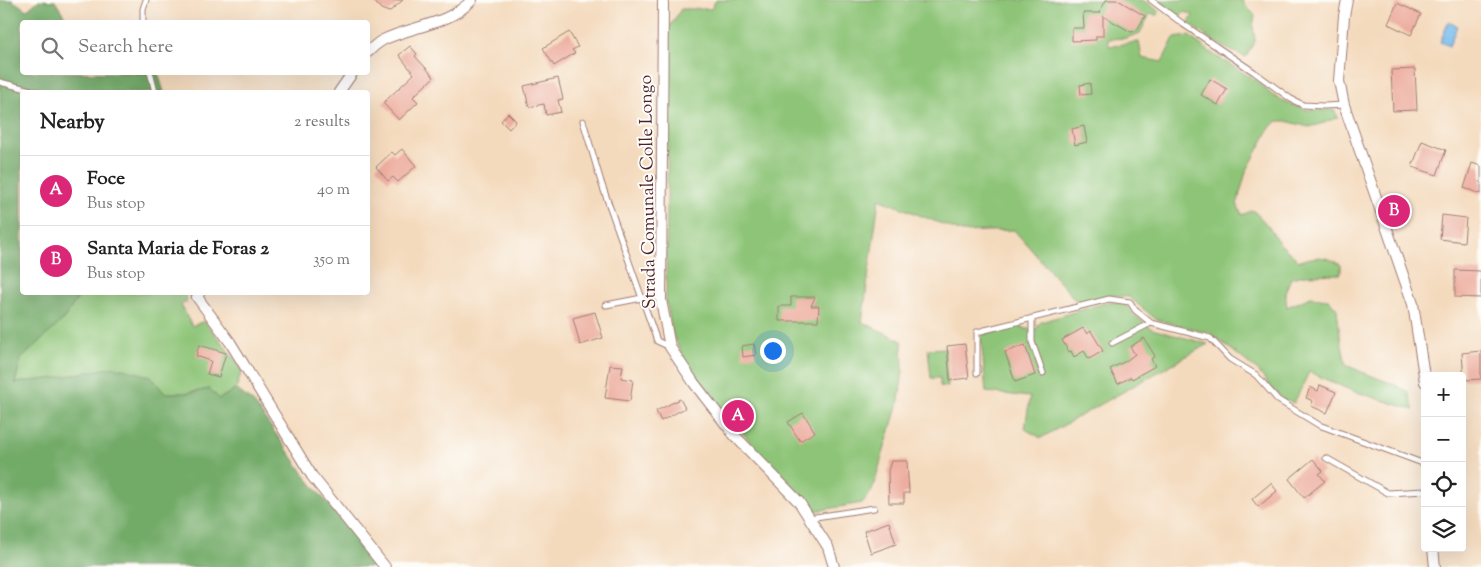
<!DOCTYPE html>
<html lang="en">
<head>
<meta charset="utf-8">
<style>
  :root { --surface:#fff; --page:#f2f2f2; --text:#222; --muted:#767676; --line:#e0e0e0; --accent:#db2777 }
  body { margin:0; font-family:"Sorts Mill Goudy",serif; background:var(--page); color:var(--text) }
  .controls { position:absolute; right:15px; bottom:15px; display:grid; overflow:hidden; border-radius:5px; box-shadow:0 5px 20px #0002 }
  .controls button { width:45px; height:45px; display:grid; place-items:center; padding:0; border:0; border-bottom:1px solid var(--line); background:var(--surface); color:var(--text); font:25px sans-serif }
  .you { position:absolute; left:772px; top:350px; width:18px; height:18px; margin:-12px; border:4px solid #fff; border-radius:50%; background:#1a73e8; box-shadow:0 0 0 8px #1a73e833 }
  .badge { display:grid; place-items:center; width:32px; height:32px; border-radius:50%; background:var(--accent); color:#fff; font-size:16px; font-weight:700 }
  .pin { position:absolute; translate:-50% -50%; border:2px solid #fff; box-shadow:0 1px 5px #0006 }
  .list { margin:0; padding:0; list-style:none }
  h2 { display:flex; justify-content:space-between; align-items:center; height:65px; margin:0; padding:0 20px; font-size:21px }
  h2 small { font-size:16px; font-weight:400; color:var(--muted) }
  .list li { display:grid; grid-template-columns:32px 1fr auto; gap:15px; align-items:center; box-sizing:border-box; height:70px; padding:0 20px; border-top:1px solid var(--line) }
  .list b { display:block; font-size:19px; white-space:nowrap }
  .list p { margin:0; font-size:16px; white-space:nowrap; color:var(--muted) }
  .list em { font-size:16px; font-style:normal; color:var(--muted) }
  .icon { flex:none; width:28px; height:28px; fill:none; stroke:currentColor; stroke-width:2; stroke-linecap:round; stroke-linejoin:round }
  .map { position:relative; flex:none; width:1481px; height:567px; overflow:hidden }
  .search { position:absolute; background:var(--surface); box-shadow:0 5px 20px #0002; left:20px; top:20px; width:350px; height:55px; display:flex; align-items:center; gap:12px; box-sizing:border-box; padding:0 18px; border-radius:5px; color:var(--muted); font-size:19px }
  .panel { position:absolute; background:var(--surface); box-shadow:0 5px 20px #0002; left:20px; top:90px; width:350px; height:205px; border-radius:5px }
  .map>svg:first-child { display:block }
  .green { fill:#8dc477; stroke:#6c7251 }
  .forest { fill:#72aa68; stroke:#5e644a }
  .water { fill:#73bbeb; stroke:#5e6d8b }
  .building { fill:#edad9f }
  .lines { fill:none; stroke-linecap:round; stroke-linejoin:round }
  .lane-casing { stroke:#9f7c74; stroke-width:7 }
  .street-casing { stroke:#9f7c74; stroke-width:12 }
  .lane { stroke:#fff; stroke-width:5 }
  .street { stroke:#fff; stroke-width:10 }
  .labels { text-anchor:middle; stroke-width:4; stroke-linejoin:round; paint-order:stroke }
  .street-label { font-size:18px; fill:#4a1f2b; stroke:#fdfcf7 }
</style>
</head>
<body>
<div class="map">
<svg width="1481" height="567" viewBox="0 0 1481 567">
  <rect width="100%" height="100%" fill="#fdfcf7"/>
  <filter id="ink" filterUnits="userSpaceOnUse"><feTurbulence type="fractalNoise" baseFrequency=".02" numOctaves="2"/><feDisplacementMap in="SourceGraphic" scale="10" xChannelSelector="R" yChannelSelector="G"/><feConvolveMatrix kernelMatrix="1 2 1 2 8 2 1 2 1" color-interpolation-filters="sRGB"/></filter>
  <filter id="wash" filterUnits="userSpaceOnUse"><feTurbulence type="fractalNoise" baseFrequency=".0096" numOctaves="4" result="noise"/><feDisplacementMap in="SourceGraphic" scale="20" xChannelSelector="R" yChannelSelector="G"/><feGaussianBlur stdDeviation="1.12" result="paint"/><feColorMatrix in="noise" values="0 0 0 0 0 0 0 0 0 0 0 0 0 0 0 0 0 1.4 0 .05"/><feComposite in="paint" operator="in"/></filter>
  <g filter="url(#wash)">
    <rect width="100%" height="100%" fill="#f4dabd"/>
    <path class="green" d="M716 0H1143L1160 12 1157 15 1150 14 1140 33 1126 38 1108 39 1109 46 1139 42 1142 58 1162 62 1174 38 1189 36 1214 55 1257 81 1272 95 1284 102 1308 110H1334L1338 117 1324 123 1309 127 1286 121H1278L1271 126 1246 172 1237 204 1242 215 1253 210 1268 226 1279 243 1299 261C1317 256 1326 255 1341 265V274L1304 275 1291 278 1285 292 1287 307 1311 297 1328 299 1337 309 1340 336 1346 365C1367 375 1388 381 1408 391L1414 410 1350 390 1309 372 1294 403 1284 400 1274 391 1257 370 1210 333 1157 320 1129 297 1109 295 1078 303 1014 230 962 232 879 199 862 322 902 341 903 371 899 400 872 491 862 503 815 511 799 493 765 460 688 366 673 335 666 301 669 28 681 9H711Z
      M1159 0H1243V2L1255 16 1253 26 1255 41 1246 57 1223 47 1188 24 1193 15 1185 12 1180 16Z
      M81 293H184L187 301 181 305 192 326 204 321 223 344 242 370 236 389 219 399 210 389 186 393H164L151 376 55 378 15 383 21 359 62 321Z
      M1117 302 1127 306 1134 315 1152 329 1208 344 1041 438 1025 429 1030 397 986 392 981 338 983 334 1019 326 1026 329H1037L1038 325 1041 322 1101 304Z
      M945 348 948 387 940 386V378H931L928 349Z"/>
    <path class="forest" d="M0 0H12L27 10 39 0 55 1 65 17 86 22H22V72L158 73 164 92H22V292L81 293 62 321 21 359 15 383 55 378 115 367 151 376 164 393H186L210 389 219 399 236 389 254 403 307 478 379 567H0Z"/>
    <path class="water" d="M1448 22 1457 26 1449 46 1440 42Z"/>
    <g id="blocks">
      <path class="building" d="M373 0H403L389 12 381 9Z
        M1106 0H1118L1145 16 1137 30 1131 32 1103 16V36H1096V40L1072 41V28H1084L1083 13H1099Z
        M1397 3 1421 14 1411 35 1388 24Z
        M569 32 578 47 572 50 575 53 554 66 543 48Z
        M410 46 417 54 415 56 434 77 413 97 418 102 399 120 383 103 414 74 399 55Z
        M1415 69 1417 110 1393 111 1391 70Z
        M558 78 563 99 558 100 561 112 546 115 544 104 529 107 524 86Z
        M1210 79 1227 89 1218 105 1201 95Z
        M1090 83 1091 94 1081 95 1080 85Z
        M508 113 516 121 509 129 501 121Z
        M1084 126 1087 142 1075 145 1072 129Z
        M1422 141 1446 150 1437 175 1412 167Z
        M402 149 416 166 398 182 393 177 388 181 376 167 392 152 395 155Z
        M1472 163 1481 166V194L1464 188Z
        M1442 215 1466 218 1464 242 1440 239Z
        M1455 270 1481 271V298L1455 297Z
        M791 297H815L811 306H819L818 321H779V306H791Z
        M595 312 603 338 580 345 573 318Z
        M1083 328 1087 334 1091 331 1103 351 1089 359 1084 351 1074 357 1071 351 1069 352 1062 340Z
        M1144 338 1155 356 1151 359 1155 366 1132 379 1131 377 1118 384 1110 369 1126 361 1135 354 1130 347Z
        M754 344 756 355 743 357 742 346Z
        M965 344 969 378 950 380 947 346Z
        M199 345 226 353 219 377 207 374 211 361 196 356Z
        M1025 345 1035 375 1015 382 1005 352Z
        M1481 351V379L1464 380 1462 353Z
        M610 365 623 366 621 378 633 380 630 401 605 398Z
        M1320 385 1336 392 1327 413 1311 406 1313 401 1306 398 1310 387 1318 391Z
        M680 399 685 408 661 421 656 411Z
        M803 413 815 432 800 441 788 422Z
        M1313 459 1323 471 1319 474 1325 481 1304 498 1289 479Z
        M891 461H907L909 493H904V503H889L888 471Z
        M1271 483 1277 491 1258 507 1252 499Z
        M889 522 896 544 871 553 864 531Z"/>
    </g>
  </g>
  <g filter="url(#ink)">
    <use href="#blocks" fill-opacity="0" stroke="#9f7c74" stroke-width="1"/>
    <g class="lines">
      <g class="lane-casing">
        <path id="lane" d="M1151 0 1183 24 1254 72 1291 99 1303 105 1324 106 1343 105
          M143 22V9L146 0
          M150 72 155 92
          M0 82 38 92
          M583 121 601 182 657 341 670 347
          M606 305 642 298
          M1032 318V342L1043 373
          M1112 343 1151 323
          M977 373V332L1109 299 1130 302 1135 310 1151 323 1210 338 1230 359 1256 375 1278 400 1319 425 1425 464
          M1326 458 1388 493 1425 491
          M809 518 874 508"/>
      </g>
      <g class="street-casing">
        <path id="street" d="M663 0 661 300 670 347 694 383 735 436 799 502 828 547 834 567
          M1347 0 1344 16 1339 81 1344 105 1413 304 1425 382
          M368 52C372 48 377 43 383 40 414 25 447 26 472 0
          M339 92 353 72
          M200 292 197 297 230 342 312 476 385 567
          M1433 548 1435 567"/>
      </g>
      <use href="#lane" class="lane"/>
      <use href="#street" class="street"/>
    </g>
  </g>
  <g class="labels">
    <g class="street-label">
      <text transform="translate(647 192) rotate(-91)" y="6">Strada Comunale Colle Longo</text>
    </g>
  </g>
</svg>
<div class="controls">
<button>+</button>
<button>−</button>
<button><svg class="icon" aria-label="locate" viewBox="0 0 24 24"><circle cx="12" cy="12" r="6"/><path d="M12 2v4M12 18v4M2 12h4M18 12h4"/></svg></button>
<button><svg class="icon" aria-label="layers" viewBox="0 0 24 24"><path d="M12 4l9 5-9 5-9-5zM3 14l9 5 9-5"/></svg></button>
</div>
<div class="you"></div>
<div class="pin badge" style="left:738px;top:416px">A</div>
<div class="pin badge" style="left:1394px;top:211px">B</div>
<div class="search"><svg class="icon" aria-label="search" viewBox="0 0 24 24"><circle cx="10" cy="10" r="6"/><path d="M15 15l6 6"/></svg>Search here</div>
<section class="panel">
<h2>Nearby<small>2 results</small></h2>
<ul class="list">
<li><span class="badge">A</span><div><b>Foce</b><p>Bus stop</p></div><em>40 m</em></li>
<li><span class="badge">B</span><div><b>Santa Maria de Foras 2</b><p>Bus stop</p></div><em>350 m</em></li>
</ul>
</section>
</div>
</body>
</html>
